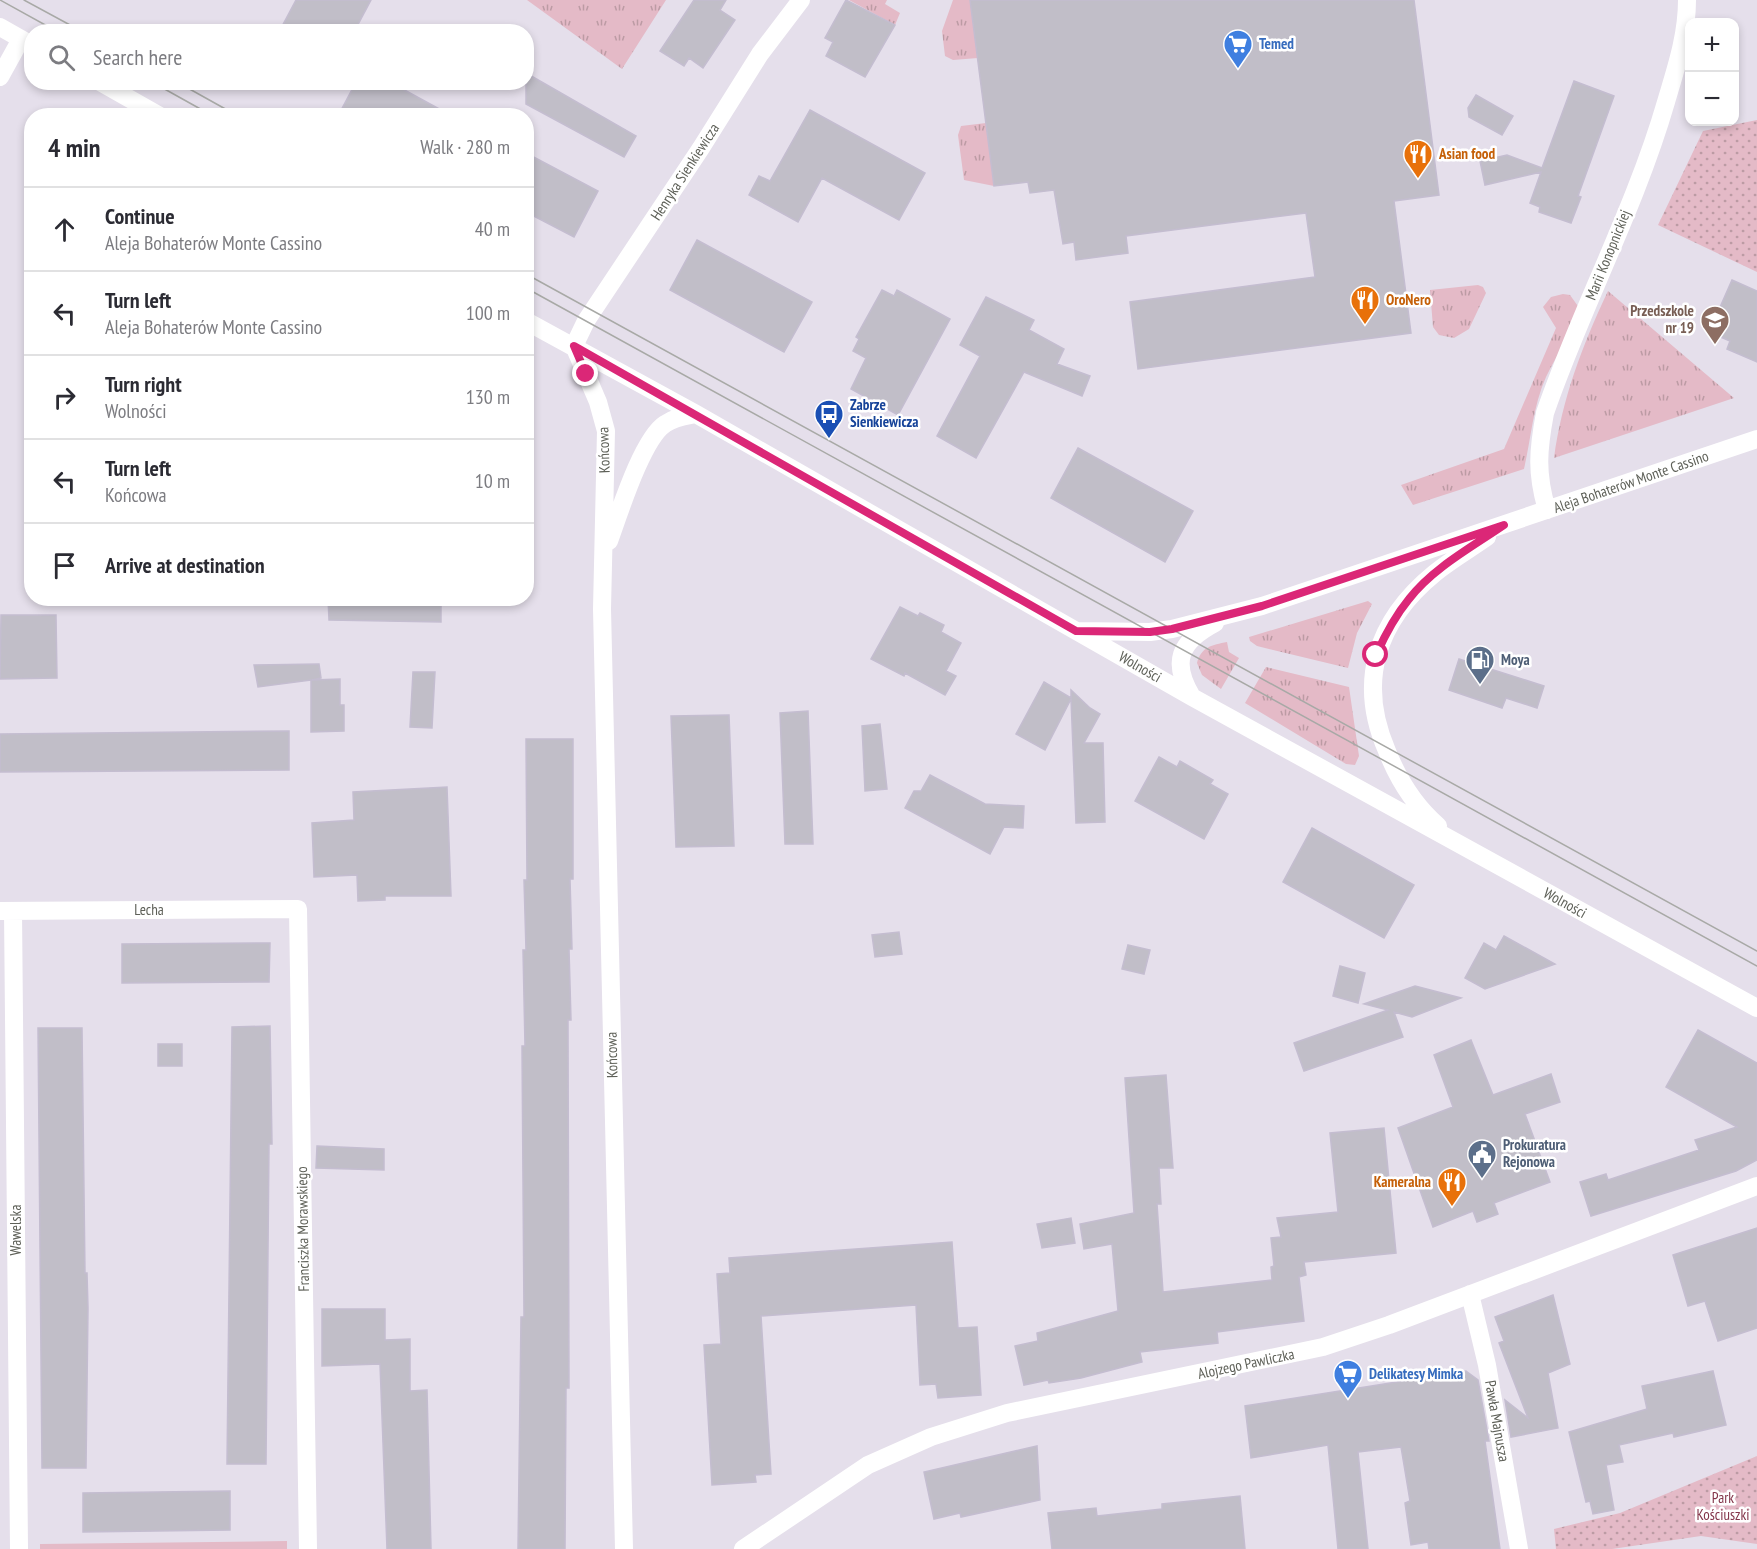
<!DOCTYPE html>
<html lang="en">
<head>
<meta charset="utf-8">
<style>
  :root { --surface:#fff; --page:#f7f7f7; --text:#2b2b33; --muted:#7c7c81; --line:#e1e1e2 }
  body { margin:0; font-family:"PT Sans Narrow",sans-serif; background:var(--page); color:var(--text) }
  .controls { position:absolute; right:18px; top:18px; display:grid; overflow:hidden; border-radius:12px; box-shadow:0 3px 9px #0003 }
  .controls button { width:54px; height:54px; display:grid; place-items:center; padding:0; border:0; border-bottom:2px solid var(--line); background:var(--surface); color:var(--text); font:30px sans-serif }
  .stop { position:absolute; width:18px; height:18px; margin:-14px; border:4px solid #db2777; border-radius:50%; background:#fff }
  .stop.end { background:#db2777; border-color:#fff; box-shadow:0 2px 6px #0008 }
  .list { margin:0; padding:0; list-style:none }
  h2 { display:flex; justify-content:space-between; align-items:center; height:78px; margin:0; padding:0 24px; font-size:26px }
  h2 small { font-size:20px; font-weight:400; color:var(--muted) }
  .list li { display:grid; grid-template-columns:39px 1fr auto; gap:18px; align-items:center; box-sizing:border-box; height:84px; padding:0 24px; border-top:2px solid var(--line) }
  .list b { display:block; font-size:22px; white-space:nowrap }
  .list p { margin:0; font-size:20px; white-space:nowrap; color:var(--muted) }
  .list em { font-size:20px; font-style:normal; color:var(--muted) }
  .icon { flex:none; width:33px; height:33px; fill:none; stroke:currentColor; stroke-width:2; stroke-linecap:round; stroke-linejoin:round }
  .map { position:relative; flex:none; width:1757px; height:1549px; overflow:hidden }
  .search { position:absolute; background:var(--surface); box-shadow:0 3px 9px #0003; left:24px; top:24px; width:510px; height:66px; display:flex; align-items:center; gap:15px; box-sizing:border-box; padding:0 21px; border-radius:24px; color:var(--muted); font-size:22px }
  .panel { position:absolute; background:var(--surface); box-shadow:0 3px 9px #0003; left:24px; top:108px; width:510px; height:498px; border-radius:24px }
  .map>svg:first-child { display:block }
  .grass { fill:url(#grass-tufts) }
  .park { fill:url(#park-dots) }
  .building { fill:#c1bec8; stroke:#c4bdd0; stroke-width:1.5 }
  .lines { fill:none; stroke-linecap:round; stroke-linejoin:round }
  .minor { stroke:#fff; stroke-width:18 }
  .tram { stroke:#a8a9a6; stroke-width:1.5 }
  .route { stroke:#db2777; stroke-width:8 }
  .labels { text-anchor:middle; stroke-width:5; stroke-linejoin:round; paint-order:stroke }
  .shop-label { font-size:15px; font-weight:bold; fill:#366cbe; stroke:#fff; text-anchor:start }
  .food-label { font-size:15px; font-weight:bold; fill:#c56008; stroke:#fff; text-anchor:start }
  .street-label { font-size:15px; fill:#5e6058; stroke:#fff }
  .education-label { font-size:15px; font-weight:bold; fill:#785e54; stroke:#fff; text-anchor:end }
  .transit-label { font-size:15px; font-weight:bold; fill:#164399; stroke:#fff; text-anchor:start }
  .service-label { font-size:15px; font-weight:bold; fill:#4e5e75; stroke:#fff; text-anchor:start }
  .park-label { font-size:15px; fill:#833449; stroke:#fff }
</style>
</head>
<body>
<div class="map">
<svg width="1757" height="1549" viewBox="0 0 1757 1549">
  <defs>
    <pattern id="grass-tufts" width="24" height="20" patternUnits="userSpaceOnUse" patternTransform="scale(1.5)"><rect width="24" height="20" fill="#e4bac7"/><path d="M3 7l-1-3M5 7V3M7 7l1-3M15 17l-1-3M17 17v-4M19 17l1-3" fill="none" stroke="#bc9ba4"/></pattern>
    <pattern id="park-dots" width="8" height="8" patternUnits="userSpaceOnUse" patternTransform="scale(1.5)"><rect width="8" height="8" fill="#e4bac7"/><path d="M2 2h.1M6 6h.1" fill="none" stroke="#bc9ba4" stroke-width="1.8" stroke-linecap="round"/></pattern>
  </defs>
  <rect width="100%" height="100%" fill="#e5dfeb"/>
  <path class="grass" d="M527 0H666L622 69Z
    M849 0H887L885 4 900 13 895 25Z
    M953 0H970L978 58 953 60 945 56 942 31Z
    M986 123 994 186 964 180 958 135 961 126Z
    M1478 285 1483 287 1486 293 1469 329 1454 338 1439 335 1433 327 1430 290Z
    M1608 291 1734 398 1554 458C1562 399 1582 346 1608 291Z
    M1563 294 1570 295 1580 309C1571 334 1557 354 1546 377 1533 406 1531 438 1524 469L1413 505 1401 485 1504 449 1556 328 1543 307 1551 297Z
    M1368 601 1372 604 1357 633 1348 668 1257 646 1250 641 1249 637Z
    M1227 642 1229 652 1239 658 1221 689 1202 675 1197 663C1201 647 1212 645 1227 642Z
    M1266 667 1349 687 1359 756 1355 765 1346 764 1245 703Z
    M287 1541V1549H40V1544Z"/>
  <path class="park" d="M1757 120V272L1658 225 1703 131Z
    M1757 1456V1544L1701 1536 1612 1549H1556L1554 1529 1620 1513Z"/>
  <path class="building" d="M296 0H371L354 32H279Z
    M694 0H726L720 10 735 20 703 68 689 58 684 66 660 51Z
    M846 0 895 25 865 77 826 56 833 42 825 38Z
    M970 0H1414L1439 195 1394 201 1411 333 1138 369 1130 302 1315 277 1306 213 1126 236 1128 253 1076 260 1074 242 1063 244 1054 190 1030 193 1028 182 994 186Z
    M526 73 636 136 624 157 526 104Z
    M1574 81 1614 96 1578 196 1581 197 1571 223 1539 212 1540 207 1530 203 1541 172 1485 185 1480 161 1507 155 1542 168Z
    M356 82H390L452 116H338Z
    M1476 95 1513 116 1502 135 1469 117 1468 108Z
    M810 110 925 173 899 220 822 178 798 222 749 195 759 176 770 181Z
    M526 153 598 191 574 237 526 212Z
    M697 240 812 302 784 352 670 290Z
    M1732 280 1757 291V362L1727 349 1730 341 1709 332Z
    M882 290 894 296 897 290 950 319 898 415 851 389 866 358 853 351 859 339 856 337Z
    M986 297 1034 320 1029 330 1064 349 1057 364 1090 376 1082 396 1024 372 976 458 937 436 980 356 960 345Z
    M1078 448 1193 511 1165 562 1051 498Z
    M328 598H441V622L329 620Z
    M900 607 918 616 920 613 944 625 941 632 961 643 946 671 956 676 945 695 905 673 904 676 871 659Z
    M1 615H56L57 678 0 679Z
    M1459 659 1544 686 1537 708 1506 698 1502 708 1449 690Z
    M319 664 321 678 312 680 340 679V705H344V731L311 732V680L258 687 254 665Z
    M413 672H435L432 728 410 727Z
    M1044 682 1071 698V690L1090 708 1100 714 1084 743H1103L1105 822 1076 823 1071 699 1045 750 1016 734Z
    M808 711 813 844H785L780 713Z
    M729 715 734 846 676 847 671 716Z
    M880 724 887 789 865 791 862 726Z
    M289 731V770L0 772V734Z
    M526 739H573V879H570L572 949H569L571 1020H568L569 1388H566L565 1549H518L521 1317H524L522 1046H525L523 950H526L524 880H527Z
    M1159 757 1177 767 1180 761 1213 780 1210 784 1228 794 1204 839 1135 801Z
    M930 775 985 804 1024 806 1023 828 1004 827 990 854 905 808 914 791H921Z
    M447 787 451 896H385V900L358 901 357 875 314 877 312 823 354 820 353 792Z
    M1312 828 1414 885 1384 938 1283 882Z
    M899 932 902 954 875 957 872 935Z
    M1504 936 1555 964 1485 989 1465 978 1484 943 1496 950Z
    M270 943 269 982 122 983V944Z
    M1128 945 1150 950 1144 974 1122 969Z
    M1340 966 1365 973 1358 1003 1333 996Z
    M1415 986 1461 998 1412 1017 1394 1012 1403 1037 1304 1071 1294 1043 1388 1010 1364 1004Z
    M270 1026 272 1144H269L266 1464H227L232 1027Z
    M38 1028H82L85 1273H87L88 1308 86 1468H42Z
    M1698 1030 1757 1063V1160L1736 1171 1591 1216 1580 1182 1606 1174 1608 1180 1699 1150 1695 1140 1737 1127 1666 1087Z
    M1471 1040 1493 1095 1551 1074 1560 1102 1525 1114 1550 1182 1494 1203 1498 1214 1477 1222 1473 1211 1433 1227 1398 1128 1453 1107 1434 1055Z
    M158 1044H182V1066H158Z
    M1166 1075 1173 1168H1159L1161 1204H1157L1163 1292 1272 1280 1271 1267 1274 1266 1271 1238 1281 1237 1277 1218 1338 1212 1330 1133 1384 1128 1396 1253 1304 1262 1306 1275 1299 1277 1304 1321 1217 1332 1218 1343 1140 1352 1142 1362 1081 1378 1049 1383 1048 1380 1024 1385 1015 1346 1038 1341 1037 1333 1118 1311 1112 1244 1084 1249 1080 1224 1134 1213 1125 1078Z
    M317 1146 384 1149V1170L316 1168Z
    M1071 1218 1075 1243 1042 1248 1037 1224Z
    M1757 1228V1328L1718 1341 1705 1301 1688 1306 1673 1255Z
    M952 1242 958 1328 977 1327 981 1395 938 1398 936 1384 920 1385 916 1305 761 1316 771 1474 755 1475 756 1482 712 1485 704 1345 721 1344 717 1274 730 1273 729 1258Z
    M1553 1295 1570 1364 1548 1373 1558 1428 1511 1437 1505 1400 1528 1418 1499 1343 1504 1341 1495 1317Z
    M322 1309H385V1340L410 1339V1391L427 1390 431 1549H387L380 1364 322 1366Z
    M1466 1371 1478 1380 1489 1441H1485L1500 1549H1429L1428 1542 1411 1545 1405 1503 1410 1501 1401 1447 1358 1452 1368 1549H1338L1328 1445 1251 1458 1245 1406Z
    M1713 1371 1726 1425 1674 1437 1673 1433 1619 1445 1623 1462 1606 1465 1614 1510 1593 1514 1590 1501 1586 1502 1569 1432 1647 1409 1642 1386Z
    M1037 1446 1040 1500 961 1517 960 1513 934 1519 924 1472Z
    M230 1491V1530L83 1532V1493Z
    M1240 1496 1245 1549H1052L1048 1513 1096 1508 1097 1516 1162 1509V1504Z"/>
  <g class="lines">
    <path class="minor" d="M0 27 30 44
      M0 77 21 39
      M100 82 160 116
      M526 321 696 414 1192 697 1757 1008
      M574 346 598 402 606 431 602 609 624 1549
      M574 346 586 321 701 148 760 54 801 0
      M1547 510C1536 473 1538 450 1545 413 1581 308 1635 209 1666 102 1676 68 1687 36 1687 0
      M609 541C619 514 642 439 665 424 675 417 686 416 696 414
      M1078 631 1150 632 1172 629 1262 606 1757 439
      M1192 697C1171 662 1179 642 1215 623
      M1438 826C1415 806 1398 779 1387 751 1357 682 1376 621 1435 573 1451 560 1470 549 1487 537
      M0 911 298 909 308 1549
      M13 911 19 1549
      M1470 1294 1487 1365 1519 1549
      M743 1549 868 1465 931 1437 1007 1413 1323 1347 1389 1325 1757 1186"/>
    <path class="tram" d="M0 0 58 32
      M24 0 83 32
      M152 82 213 116
      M177 82 238 116
      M526 274 1757 951
      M526 288 1757 966"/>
  </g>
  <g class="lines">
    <path class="route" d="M586 374 574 346 1076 631 1150 632 1172 629 1262 606 1504 525C1472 547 1433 568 1409 599 1395 616 1385 635 1376 655"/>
  </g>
  <defs>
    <g id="supermarket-pin" transform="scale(1.5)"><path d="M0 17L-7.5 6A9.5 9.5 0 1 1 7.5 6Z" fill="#3f7fe0" stroke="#fff"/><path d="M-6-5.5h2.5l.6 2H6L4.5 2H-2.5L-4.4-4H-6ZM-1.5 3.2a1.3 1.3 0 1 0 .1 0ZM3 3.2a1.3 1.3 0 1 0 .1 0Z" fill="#fff"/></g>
    <g id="restaurant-pin" transform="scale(1.5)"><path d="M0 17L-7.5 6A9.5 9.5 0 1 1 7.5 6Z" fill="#e8710a" stroke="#fff"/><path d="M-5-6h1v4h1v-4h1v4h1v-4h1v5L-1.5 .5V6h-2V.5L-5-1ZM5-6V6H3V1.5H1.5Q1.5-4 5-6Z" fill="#fff"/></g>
    <g id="school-pin" transform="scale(1.5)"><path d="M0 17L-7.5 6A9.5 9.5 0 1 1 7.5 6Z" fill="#8d6e63" stroke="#fff"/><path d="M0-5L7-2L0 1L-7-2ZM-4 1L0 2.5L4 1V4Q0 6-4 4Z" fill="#fff"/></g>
    <g id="bus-pin" transform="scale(1.5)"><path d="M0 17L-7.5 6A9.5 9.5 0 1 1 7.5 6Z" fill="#1a4fb4" stroke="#fff"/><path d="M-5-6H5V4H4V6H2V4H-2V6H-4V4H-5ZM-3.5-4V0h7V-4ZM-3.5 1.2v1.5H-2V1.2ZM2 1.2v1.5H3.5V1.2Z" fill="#fff"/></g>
    <g id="fuel-pin" transform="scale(1.5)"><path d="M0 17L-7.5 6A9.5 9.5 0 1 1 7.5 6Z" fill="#5c6f8a" stroke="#fff"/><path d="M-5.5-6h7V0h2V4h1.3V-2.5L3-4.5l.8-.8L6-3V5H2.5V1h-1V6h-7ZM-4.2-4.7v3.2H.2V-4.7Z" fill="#fff"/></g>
    <g id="civic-pin" transform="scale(1.5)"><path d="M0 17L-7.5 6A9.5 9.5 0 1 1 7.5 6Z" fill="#5c6f8a" stroke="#fff"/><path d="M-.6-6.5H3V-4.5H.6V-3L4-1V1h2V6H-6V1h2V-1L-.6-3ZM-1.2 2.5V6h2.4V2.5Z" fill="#fff"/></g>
  </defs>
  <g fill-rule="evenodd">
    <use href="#supermarket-pin" x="1238" y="44"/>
    <use href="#restaurant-pin" x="1418" y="154"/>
    <use href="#restaurant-pin" x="1365" y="300"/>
    <use href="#school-pin" x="1715" y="320"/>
    <use href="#bus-pin" x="829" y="414"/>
    <use href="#fuel-pin" x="1480" y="660"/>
    <use href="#civic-pin" x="1482" y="1154"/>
    <use href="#restaurant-pin" x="1452" y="1182"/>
    <use href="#supermarket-pin" x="1348" y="1374"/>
  </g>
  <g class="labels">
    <g class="shop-label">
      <text x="1259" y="49">Temed</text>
      <text x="1369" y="1379">Delikatesy Mimka</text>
    </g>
    <g class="food-label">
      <text x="1439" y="159">Asian food</text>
      <text x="1386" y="305">OroNero</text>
      <text x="1431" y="1187" text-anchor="end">Kameralna</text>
    </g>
    <g class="street-label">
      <text transform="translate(685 172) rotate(-57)" y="5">Henryka Sienkiewicza</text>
      <text transform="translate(1608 255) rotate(-68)" y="5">Marii Konopnickiej</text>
      <text transform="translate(604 450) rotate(-92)" y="5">Końcowa</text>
      <text transform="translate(1631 482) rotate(-19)" y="5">Aleja Bohaterów Monte Cassino</text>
      <text transform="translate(1140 667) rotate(30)" y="5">Wolności</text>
      <text transform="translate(1565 903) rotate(29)" y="5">Wolności</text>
      <text x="149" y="915">Lecha</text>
      <text transform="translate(612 1055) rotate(-91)" y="5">Końcowa</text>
      <text transform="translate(303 1229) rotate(-91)" y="5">Franciszka Morawskiego</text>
      <text transform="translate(16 1230) rotate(-90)" y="5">Wawelska</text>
      <text transform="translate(1246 1364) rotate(-12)" y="5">Alojzego Pawliczka</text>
      <text transform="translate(1497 1421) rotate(80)" y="5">Pawła Majnusza</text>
    </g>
    <g class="education-label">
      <text x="1694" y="316">Przedszkole<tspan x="1694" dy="17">nr 19</tspan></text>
    </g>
    <g class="transit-label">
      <text x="850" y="410">Zabrze<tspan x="850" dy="17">Sienkiewicza</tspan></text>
    </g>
    <g class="service-label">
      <text x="1501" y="665">Moya</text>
      <text x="1503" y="1150">Prokuratura<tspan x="1503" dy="17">Rejonowa</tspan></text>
    </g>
    <g class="park-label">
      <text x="1723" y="1503">Park<tspan x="1723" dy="17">Kościuszki</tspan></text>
    </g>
  </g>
</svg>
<div class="controls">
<button>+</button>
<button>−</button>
</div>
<div class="stop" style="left:1376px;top:655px"></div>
<div class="stop end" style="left:586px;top:374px"></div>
<div class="search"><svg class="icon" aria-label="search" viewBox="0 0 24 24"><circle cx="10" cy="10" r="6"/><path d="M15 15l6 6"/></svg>Search here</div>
<section class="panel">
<h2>4 min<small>Walk · 280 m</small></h2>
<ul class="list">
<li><svg class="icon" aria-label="ahead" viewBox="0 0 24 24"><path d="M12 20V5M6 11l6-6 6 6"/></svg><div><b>Continue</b><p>Aleja Bohaterów Monte Cassino</p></div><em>40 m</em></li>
<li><svg class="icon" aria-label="left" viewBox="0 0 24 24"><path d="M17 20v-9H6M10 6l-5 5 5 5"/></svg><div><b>Turn left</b><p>Aleja Bohaterów Monte Cassino</p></div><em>100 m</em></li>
<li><svg class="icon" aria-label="right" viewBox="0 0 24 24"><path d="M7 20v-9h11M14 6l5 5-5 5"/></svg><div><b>Turn right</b><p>Wolności</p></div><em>130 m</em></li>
<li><svg class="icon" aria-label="left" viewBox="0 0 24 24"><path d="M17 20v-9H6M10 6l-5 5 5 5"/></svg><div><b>Turn left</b><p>Końcowa</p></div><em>10 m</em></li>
<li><svg class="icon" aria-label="arrive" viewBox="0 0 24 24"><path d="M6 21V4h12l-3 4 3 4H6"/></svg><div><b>Arrive at destination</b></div></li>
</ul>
</section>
</div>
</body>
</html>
